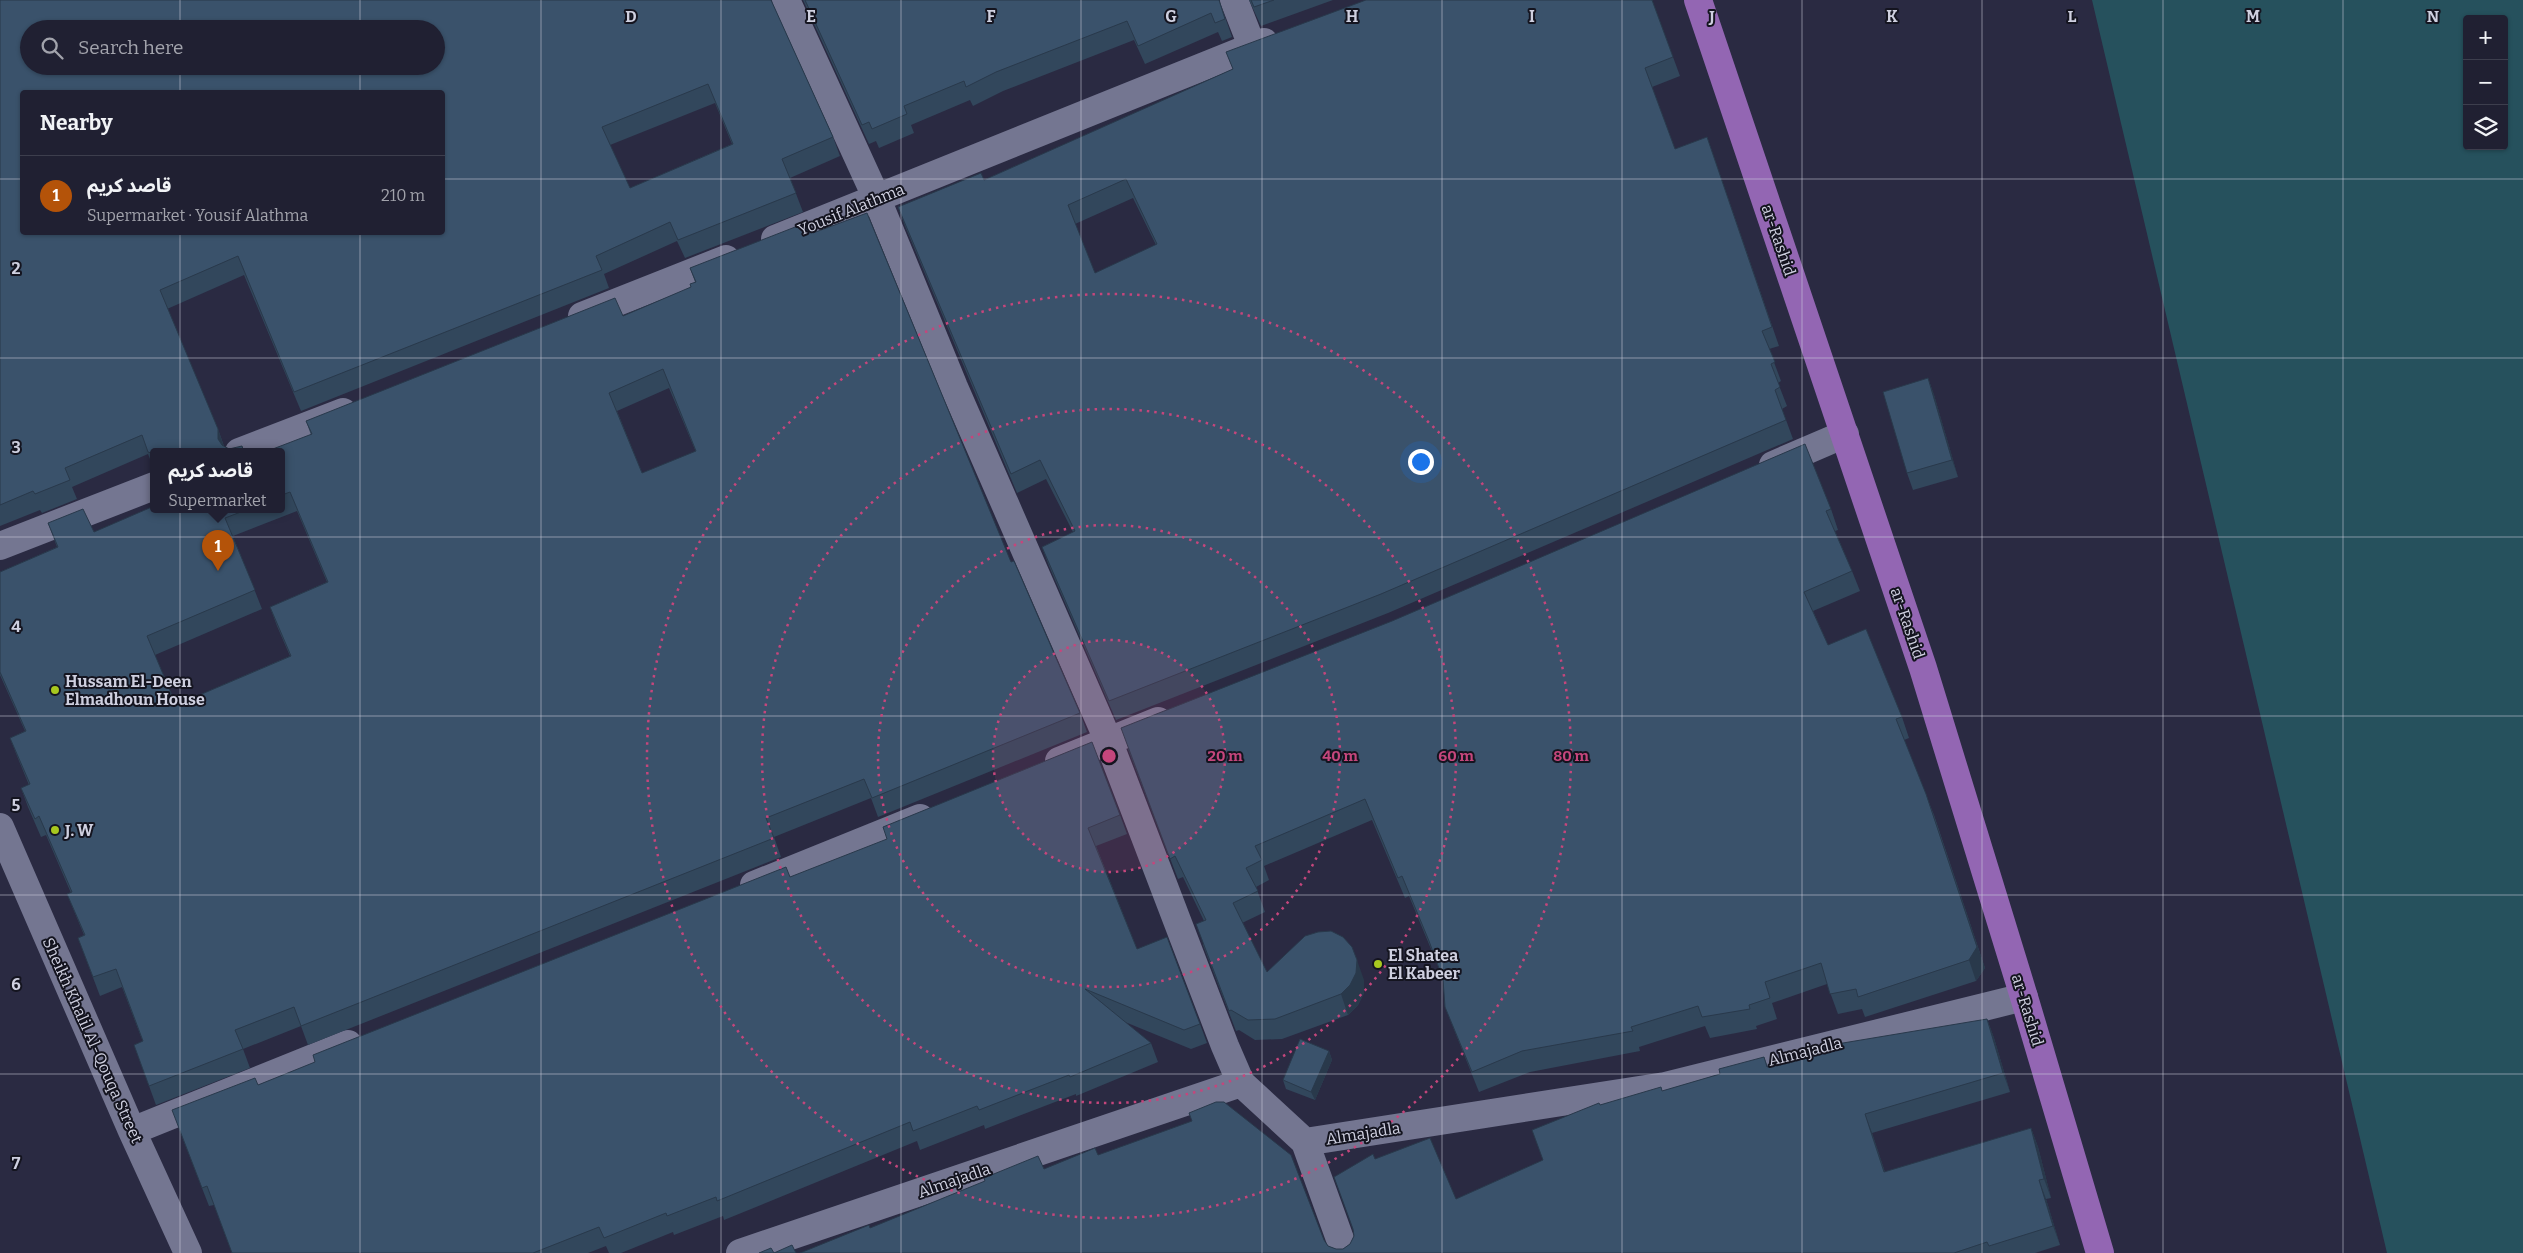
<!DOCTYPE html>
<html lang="en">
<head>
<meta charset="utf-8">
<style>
  :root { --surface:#202032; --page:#2d2d3e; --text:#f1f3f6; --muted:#a2a3ac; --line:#3d3e4d; --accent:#b45309 }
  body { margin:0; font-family:Bitter,"Noto Sans Arabic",serif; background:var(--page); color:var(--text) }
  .controls { position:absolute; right:15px; top:15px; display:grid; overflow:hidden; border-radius:5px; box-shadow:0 1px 4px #0004 }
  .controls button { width:45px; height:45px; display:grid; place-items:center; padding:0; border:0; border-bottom:1px solid var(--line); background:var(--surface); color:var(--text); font:25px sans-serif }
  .you { position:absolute; left:1420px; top:461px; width:18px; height:18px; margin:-12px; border:4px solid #fff; border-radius:50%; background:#1a73e8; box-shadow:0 0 0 8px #1a73e833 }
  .badge { display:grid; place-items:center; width:32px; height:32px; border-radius:50%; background:var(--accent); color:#fff; font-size:16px; font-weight:700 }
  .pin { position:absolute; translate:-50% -41px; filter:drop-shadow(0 1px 2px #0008) }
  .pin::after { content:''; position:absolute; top:26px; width:18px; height:15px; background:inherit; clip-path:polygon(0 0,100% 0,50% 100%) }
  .popup { position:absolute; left:150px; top:448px; width:135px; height:65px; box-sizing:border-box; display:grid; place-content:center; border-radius:5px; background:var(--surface); filter:drop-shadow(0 1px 4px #0005); font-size:16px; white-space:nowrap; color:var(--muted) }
  .popup b { font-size:19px; color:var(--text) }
  .popup::after { content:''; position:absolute; left:50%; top:100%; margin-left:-10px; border:10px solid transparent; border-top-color:var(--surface) }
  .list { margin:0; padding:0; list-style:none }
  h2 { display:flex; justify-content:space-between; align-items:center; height:65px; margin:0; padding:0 20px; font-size:21px }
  h2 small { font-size:16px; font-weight:400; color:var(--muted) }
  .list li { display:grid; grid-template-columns:32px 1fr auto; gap:15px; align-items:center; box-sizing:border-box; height:80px; padding:0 20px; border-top:1px solid var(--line) }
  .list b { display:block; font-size:19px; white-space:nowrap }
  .list p { margin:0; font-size:16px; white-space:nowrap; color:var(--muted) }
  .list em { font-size:16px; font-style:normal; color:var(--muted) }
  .icon { flex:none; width:28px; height:28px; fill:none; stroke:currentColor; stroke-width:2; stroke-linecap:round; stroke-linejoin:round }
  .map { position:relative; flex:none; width:2523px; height:1253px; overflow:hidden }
  .search { position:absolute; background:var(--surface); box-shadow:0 1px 4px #0004; left:20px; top:20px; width:425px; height:55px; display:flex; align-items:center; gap:12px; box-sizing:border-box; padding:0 18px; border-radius:28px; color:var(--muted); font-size:19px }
  .panel { position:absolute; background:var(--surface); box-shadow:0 1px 4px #0004; left:20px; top:90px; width:425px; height:145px; border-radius:5px }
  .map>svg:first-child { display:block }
  .water { fill:#26515d; fill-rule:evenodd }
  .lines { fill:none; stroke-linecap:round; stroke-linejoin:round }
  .minor { stroke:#747691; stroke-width:28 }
  .major { stroke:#9366b3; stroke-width:28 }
  .wall { fill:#32475c; fill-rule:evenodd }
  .shaded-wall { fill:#29394b }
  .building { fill:#3a526b; stroke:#29394b; fill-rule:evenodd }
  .grid { fill:none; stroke:#cfd0e0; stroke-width:1; stroke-opacity:0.55 }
  .ring { fill:none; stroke:#c5467c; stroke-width:2.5; stroke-dasharray:2.5 5 }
  .poi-dot { fill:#a7c81f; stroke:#14141f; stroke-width:2 }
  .labels { text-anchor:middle; stroke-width:4; stroke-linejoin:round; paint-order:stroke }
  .street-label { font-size:16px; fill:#cfd0e0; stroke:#14141f }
  .poi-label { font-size:16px; font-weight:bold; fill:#cfd0e0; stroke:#14141f; text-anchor:start }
  .grid-label { font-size:16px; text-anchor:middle; font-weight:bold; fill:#cfd0e0; stroke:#14141f; stroke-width:4; stroke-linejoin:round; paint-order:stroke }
  .centre { fill:#c5467c; stroke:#14141f; stroke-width:2.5 }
  .ring-label { font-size:15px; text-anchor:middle; font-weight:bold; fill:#c5467c; stroke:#14141f; stroke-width:4; stroke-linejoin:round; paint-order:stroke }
</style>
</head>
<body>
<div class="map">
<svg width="2523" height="1253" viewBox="0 0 2523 1253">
  <rect width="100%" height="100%" fill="#2a2a42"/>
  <path class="water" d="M2092 0H2523V1253H2387ZM2467 19H2504V146H2467Z"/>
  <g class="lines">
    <path class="minor" d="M786 0 877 199 954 387 1108 740 1225 1046 1241 1083
      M1234 0 1252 46
      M775 239 1264 42
      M582 316 726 259
      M239 452 343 412
      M1773 465 1845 434
      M0 546 154 486
      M1059 761 1158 721
      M0 827 132 1131 188 1253
      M754 885 920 818
      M132 1131 348 1044
      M1305 1142 1345 1253
      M740 1253 1241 1083 1305 1142 1665 1086 2024 997"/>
    <path class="major" d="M1698 0 1923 668 2024 997 2100 1253"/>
  </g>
  <path class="wall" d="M0 0H771L833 137 840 156 790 178 803 212 685 258 677 241 604 274 609 288 301 411 244 275 167 309 218 429 224 446 229 449 244 452H154V469L148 454 72 487 77 499 42 513 40 510 0 526ZM22 92H442L22 232ZM715 103 732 144 630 188 610 145Z
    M803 0H1219L1232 37 1222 41 1218 32 1145 64 1134 40 1003 91 973 106 970 100 911 125 914 133 879 148 876 141 869 144Z
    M1249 0H1333L1261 26Z
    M1652 0 1680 76 1652 87 1675 149 1707 137 1779 346 1769 349 1781 381 1778 383 1787 406 1782 409 1793 439 1388 613 1116 720 1049 566 1042 547 1073 532 1046 479 1017 493 905 226 898 207 984 180 1233 69 1226 52ZM1133 198 1156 245 1095 273 1075 224Z
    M813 233 1011 562 1080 713 1087 732 878 817 871 798 774 837 781 857 308 1045 301 1026 243 1049 250 1068 156 1105 134 1045 143 1042 122 987 100 996 78 938 84 935 67 894 71 893 46 835 41 837 28 807 21 788 29 785 17 756 10 738 25 731 0 675V572L57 547 48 523 94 532 154 510H282V452L311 435 306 421 623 316 691 288 695 282 690 268ZM669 388 696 452 642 473 617 411ZM297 511 327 582 270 607 277 626 290 656 176 705 155 655 262 609 233 536Z
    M1928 378 1934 395 1958 477 1913 490 1907 473Z
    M1831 509 1838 530 1835 531 1852 571 1860 591 1813 611 1828 645 1902 717 1909 738 1904 740 1934 815 1985 968 1976 981 1865 1017 1862 1009 1838 1014 1827 984 1772 1003 1777 1019 1756 1026 1757 1029 1710 1038 1705 1026 1639 1047 1640 1051 1530 1072 1479 1092 1445 1007 1443 979 1436 961 1409 896 1405 898 1372 820 1264 866 1269 880 1256 887 1265 912 1242 923 1267 972 1364 980V993L1358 1005 1348 1015 1282 1039 1255 1040 1239 1030 1236 1031 1203 945 1204 921 1183 877 1178 879 1128 749Z
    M1120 815 1127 834 1096 846 1137 949 1200 1024 1207 1043 1191 1049 1125 1022 1151 1043 1158 1062 1076 1096V1094L985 1129 984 1125 920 1150 917 1141 724 1220 723 1216 674 1235 673 1232 621 1253H609L606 1246 588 1253H232L214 1205 209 1206 179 1129 258 1085 790 877Z
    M1987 1019 1994 1038 2010 1092 1872 1133 1885 1172 2031 1128 2038 1147 2051 1198 2046 1199 2060 1245 2035 1253H800L1044 1169 1098 1155 1324 1240 1328 1246 1336 1249H1343L1350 1244 1354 1236 1375 1159 1456 1199 1543 1160 1600 1105 1663 1091 1720 1074 1764 1057 1768 1067Z
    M1329 1051 1332 1060 1315 1100 1286 1089 1283 1080Z"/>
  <path class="shaded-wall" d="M1928 378 1934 395 1958 477 1952 460Z
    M218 429 224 447 218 439Z
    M1926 794 1985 968 1976 981 1969 960Z
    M1357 960 1364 980V993L1358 1005 1348 1015 1341 994Z
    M1987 1019 1994 1038 2010 1092 2003 1073Z
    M1329 1051 1332 1060 1315 1100 1311 1092Z
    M1865 1114 1872 1133 1891 1191 1884 1172Z
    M2031 1128 2038 1147 2051 1198 2044 1179Z
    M2039 1180 2046 1199 2060 1245 2053 1226Z"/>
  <path class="building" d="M0 0H771L833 137 782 159 796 193 678 240 670 222 596 256 602 270 294 392 238 256 160 290 218 429V439L222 445 229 449 242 446 244 452H154V454L148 452 142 435 65 468 70 480 35 494 33 491 0 505ZM29 29H436V66H29ZM708 84 733 144 630 188 602 127ZM22 92H442V232H22V133L21 130 22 129Z
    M805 0H1219L1225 19 1215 23 1211 13 1138 46 1127 21 996 72 966 87 964 81 904 106 907 114 872 129 869 122 862 125Z
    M1251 0H1274L1254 7Z
    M1366 0H1652L1673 57 1645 68 1675 149 1707 137 1772 327 1762 331 1775 362 1771 364 1780 387 1775 390 1786 420 1381 594 1109 701 1042 547 1075 531 1040 460 1011 474 898 207 981 173 984 180 1233 69 1226 52ZM1126 179 1157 244 1095 273 1068 205Z
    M867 213 1011 562 1014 561 1080 713 872 798 864 779 766 818 774 838 301 1026 294 1007 235 1030 243 1049 149 1086 134 1045 143 1041 116 969 93 977 78 938 85 935 67 894 72 892 39 816 35 819 21 788 30 784 10 738 26 731 0 672V572L58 547 48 523 83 509 94 532 154 506V510H246L225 518 255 590 147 636 176 705 291 656 270 607 328 582 290 492 282 495V452H265L312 434 306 421 615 298 623 316 691 287 690 284 696 282 690 268 808 222 813 233ZM663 369 696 451 642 473 609 393Z
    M1928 378 1952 460 1907 473 1883 392Z
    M1805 444 1831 509 1826 511 1852 571 1804 592 1828 645 1866 629 1902 717 1896 719 1926 794 1977 947 1969 960 1858 997 1856 989 1830 994 1821 963 1765 982 1770 998 1749 1005 1750 1009 1702 1017 1698 1006 1631 1027 1633 1031 1522 1051 1472 1072 1445 1007 1443 979 1429 941 1402 876 1398 878 1365 799 1255 846 1262 860 1246 868 1258 891 1233 903 1267 972 1305 936 1318 932 1331 931 1343 937 1352 947 1357 960 1356 973 1350 985 1341 994 1275 1019 1248 1020 1231 1010 1229 1011 1196 924 1206 920 1175 856 1170 859 1121 728 1392 621Z
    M1092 742 1120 815 1088 828 1137 949 1167 937 1200 1024 1184 1030 1085 989 1151 1043 1070 1077 1069 1075 979 1110 977 1106 913 1131 910 1122 717 1201 716 1197 667 1216 666 1213 604 1238 599 1227 533 1253H232L207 1186 202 1188 172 1110 255 1078 258 1085 315 1062 313 1055 786 867 790 877 887 839 883 827Z
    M1987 1019 2003 1073 1865 1114 1884 1172 2031 1128 2044 1179 2039 1180 2053 1226 1989 1246 1987 1242 1954 1253H800L869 1225 870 1228 985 1181 984 1178 1038 1156 1044 1169 1095 1148 1098 1155 1192 1121 1189 1113 1216 1102H1224L1291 1155 1324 1240 1328 1246 1336 1249H1343L1350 1244 1354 1236 1353 1229 1334 1177 1373 1154 1375 1159 1430 1138 1456 1199 1543 1160 1532 1130 1599 1103 1600 1105 1661 1087 1662 1091 1720 1074 1719 1069 1764 1057 1767 1067 1837 1044Z
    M1300 1039 1329 1051 1311 1092 1283 1080Z
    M792 1245 796 1253H774Z
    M771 1248 774 1253H759Z"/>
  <path class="grid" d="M180 0V29M360 0V29M541 0V1253M721 0V1253M901 0V1253M1081 0V1253M1262 0V1253M1442 0V1253M1622 0V1253M1802 0V1253M1982 0V1253M2163 0V1253M2343 0V1253M180 66V92M360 66V92M0 179H22M442 179H2523M180 232V1253M360 232V1253M0 358H2523M0 537H2523M0 716H2523M0 895H2523M0 1074H2523"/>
  <circle cx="1109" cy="756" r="116" fill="#c5467c" fill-opacity=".12"/>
  <g class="ring">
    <circle cx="1109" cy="756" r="116"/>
    <circle cx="1109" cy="756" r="231"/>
    <circle cx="1109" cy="756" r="347"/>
    <circle cx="1109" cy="756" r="462"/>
  </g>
  <g class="poi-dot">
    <circle cx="55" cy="690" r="5"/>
    <circle cx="55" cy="830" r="5"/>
    <circle cx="1378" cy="964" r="5"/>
  </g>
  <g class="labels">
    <g class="street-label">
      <text transform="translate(851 209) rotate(-22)" y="6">Yousif Alathma</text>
      <text transform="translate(1779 240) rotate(71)" y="6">ar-Rashid</text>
      <text transform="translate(1908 623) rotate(71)" y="6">ar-Rashid</text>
      <text transform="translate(2028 1010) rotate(73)" y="6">ar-Rashid</text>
      <text transform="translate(93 1040) rotate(66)" y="6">Sheikh Khalil Al-Qouqa Street</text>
      <text transform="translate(1805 1051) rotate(-14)" y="6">Almajadla</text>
      <text transform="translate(1363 1133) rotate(-9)" y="6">Almajadla</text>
      <text transform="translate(954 1180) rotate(-19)" y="6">Almajadla</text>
    </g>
    <g class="poi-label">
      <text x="65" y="687">Hussam El-Deen<tspan x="65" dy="18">Elmadhoun House</tspan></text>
      <text x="65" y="836">J. W</text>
      <text x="1388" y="961">El Shatea<tspan x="1388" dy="18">El Kabeer</tspan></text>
    </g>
  </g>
  <g class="grid-label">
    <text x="631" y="22">D</text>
    <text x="811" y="22">E</text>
    <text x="991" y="22">F</text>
    <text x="1171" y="22">G</text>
    <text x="1352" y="22">H</text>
    <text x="1532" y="22">I</text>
    <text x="1712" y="22">J</text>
    <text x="1892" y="22">K</text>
    <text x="2072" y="22">L</text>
    <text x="2253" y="22">M</text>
    <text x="2433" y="22">N</text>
    <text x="16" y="274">2</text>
    <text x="16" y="453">3</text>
    <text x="16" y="632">4</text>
    <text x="16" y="811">5</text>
    <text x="16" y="990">6</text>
    <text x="16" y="1169">7</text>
  </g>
  <circle cx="1109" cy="756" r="8" class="centre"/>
  <g class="ring-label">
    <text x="1225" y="761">20 m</text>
    <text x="1340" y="761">40 m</text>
    <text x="1456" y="761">60 m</text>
    <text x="1571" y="761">80 m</text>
  </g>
</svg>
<div class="controls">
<button>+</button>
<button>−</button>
<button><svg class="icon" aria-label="layers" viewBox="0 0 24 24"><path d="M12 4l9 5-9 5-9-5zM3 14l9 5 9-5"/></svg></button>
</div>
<div class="you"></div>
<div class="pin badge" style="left:218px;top:571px">1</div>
<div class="popup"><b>قاصد كريم</b>Supermarket</div>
<div class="search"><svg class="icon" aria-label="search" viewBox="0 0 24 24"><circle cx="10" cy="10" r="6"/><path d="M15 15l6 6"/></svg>Search here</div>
<section class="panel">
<h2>Nearby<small></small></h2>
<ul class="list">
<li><span class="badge">1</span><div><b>قاصد كريم</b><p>Supermarket · Yousif Alathma</p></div><em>210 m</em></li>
</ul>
</section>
</div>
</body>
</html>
